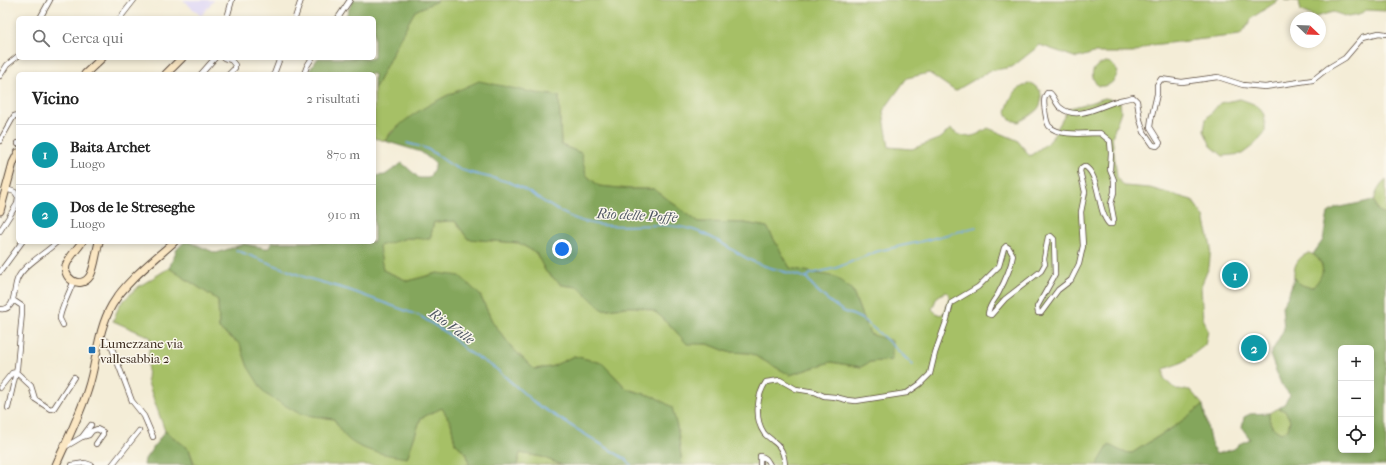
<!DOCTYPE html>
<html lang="it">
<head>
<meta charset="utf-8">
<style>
  :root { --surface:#fff; --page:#f6f6f6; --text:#222; --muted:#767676; --line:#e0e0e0; --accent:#0b8043 }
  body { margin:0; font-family:"IM FELL French Canon",serif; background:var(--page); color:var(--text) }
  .controls { position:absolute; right:12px; bottom:12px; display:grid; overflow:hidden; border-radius:6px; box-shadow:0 2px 6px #0003 }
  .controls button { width:36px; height:36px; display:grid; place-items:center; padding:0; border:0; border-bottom:1px solid var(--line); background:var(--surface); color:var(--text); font:20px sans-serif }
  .compass { position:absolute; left:1290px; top:12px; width:36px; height:36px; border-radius:50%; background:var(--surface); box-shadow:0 2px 6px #0003; rotate:113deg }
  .you { position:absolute; left:562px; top:249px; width:14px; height:14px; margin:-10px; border:3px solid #fff; border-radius:50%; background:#1a73e8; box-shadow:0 0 0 6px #1a73e833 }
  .badge { display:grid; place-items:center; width:26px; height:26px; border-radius:50%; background:var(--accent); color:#fff; font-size:13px; font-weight:700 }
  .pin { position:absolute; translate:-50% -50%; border:2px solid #fff; box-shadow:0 1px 4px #0006 }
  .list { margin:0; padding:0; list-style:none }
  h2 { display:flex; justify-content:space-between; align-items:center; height:52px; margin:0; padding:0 16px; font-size:17px }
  h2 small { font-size:13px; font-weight:400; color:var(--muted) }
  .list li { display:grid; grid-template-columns:26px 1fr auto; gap:12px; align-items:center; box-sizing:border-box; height:60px; padding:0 16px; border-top:1px solid var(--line) }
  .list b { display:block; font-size:15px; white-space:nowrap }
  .list p { margin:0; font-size:13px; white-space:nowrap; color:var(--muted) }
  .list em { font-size:13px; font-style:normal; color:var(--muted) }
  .icon { flex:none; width:22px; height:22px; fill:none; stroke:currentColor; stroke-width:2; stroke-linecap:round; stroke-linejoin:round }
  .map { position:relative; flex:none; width:1386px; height:465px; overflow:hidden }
  .search { position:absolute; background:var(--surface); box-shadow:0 2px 6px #0003; left:16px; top:16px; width:360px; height:44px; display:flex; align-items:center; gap:10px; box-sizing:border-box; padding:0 14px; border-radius:6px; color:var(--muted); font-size:15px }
  .panel { position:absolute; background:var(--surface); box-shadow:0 2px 6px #0003; left:16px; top:72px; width:360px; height:172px; border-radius:6px }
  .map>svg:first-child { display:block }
  .built { fill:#ddd5f6 }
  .green { fill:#a6c066; stroke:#707542; fill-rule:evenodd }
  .forest { fill:#84a65b; stroke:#60683c; fill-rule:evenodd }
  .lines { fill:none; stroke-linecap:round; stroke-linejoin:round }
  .stream { stroke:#78ace5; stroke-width:1.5 }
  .minor-casing { stroke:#57473a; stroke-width:6 }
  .secondary-casing { stroke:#57473a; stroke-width:9 }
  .minor { stroke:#fff; stroke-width:4.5 }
  .secondary { stroke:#fbe7c3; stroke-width:7 }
  .poi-dot { fill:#1f6fb2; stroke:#fbf7ec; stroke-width:1.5 }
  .labels { text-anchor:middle; stroke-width:3; stroke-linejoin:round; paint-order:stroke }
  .poi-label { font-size:13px; fill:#3b2a1e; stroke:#fbf7ec; text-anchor:start }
  .water-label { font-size:14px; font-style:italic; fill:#505864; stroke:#fbf7ec }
</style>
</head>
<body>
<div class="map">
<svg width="1386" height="465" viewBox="0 0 1386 465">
  <rect width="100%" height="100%" fill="#fbf7ec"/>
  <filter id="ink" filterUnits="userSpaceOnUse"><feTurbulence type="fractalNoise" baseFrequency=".025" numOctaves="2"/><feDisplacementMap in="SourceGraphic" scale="8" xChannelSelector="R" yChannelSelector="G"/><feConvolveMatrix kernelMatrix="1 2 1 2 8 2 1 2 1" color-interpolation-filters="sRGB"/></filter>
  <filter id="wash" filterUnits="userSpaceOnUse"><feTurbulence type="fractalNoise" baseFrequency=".012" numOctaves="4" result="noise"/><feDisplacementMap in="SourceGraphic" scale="16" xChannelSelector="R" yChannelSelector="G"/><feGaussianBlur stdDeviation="0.9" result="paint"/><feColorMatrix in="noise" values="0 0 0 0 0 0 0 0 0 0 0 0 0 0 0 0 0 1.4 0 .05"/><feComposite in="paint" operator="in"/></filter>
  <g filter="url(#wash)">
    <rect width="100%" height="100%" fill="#f4edd7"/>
    <path class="built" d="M183 0H214L201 16Z"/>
    <path class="green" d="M437 0H1279L1253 17 1240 35 1151 45 1133 53H1094L1077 58 1040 45 1012 67 989 71 955 91 929 73 907 78 883 111 889 147 912 149 941 138 950 129C965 140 973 138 988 128L1017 140 1030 156 1050 141 1069 108 1086 104 1105 98 1120 102 1121 111 1112 137 1117 177 1124 186 1150 188 1192 200 1204 217 1211 247 1209 267 1201 286 1203 320 1208 331 1205 345 1183 362 1164 369V379L1175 389 1190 390 1203 405 1175 426 1132 453 1123 452 1109 446 1097 465H682L678 431 671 407 655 397 627 389 602 363 574 356 551 367 534 369 513 349 493 323 480 295 438 273 408 281 383 270 378 246 407 238 430 239 434 222 455 221 468 239 519 243 536 253 546 272 562 285 578 287 603 310C619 307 637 304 653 311 662 315 680 336 687 343L708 344 728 352 750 353 790 375 831 362 861 367 870 362 892 360 870 334 864 321 852 290 812 273 790 268 767 227 745 223 698 222 654 189H629L599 186 586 175 581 153 561 145 559 96 535 93 448 95 415 114 391 132 385 141 374 138V90L402 34 415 11 436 1ZM945 292 948 293 950 297C946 305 945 324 932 309L937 297Z
      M1285 0H1386V11L1366 10 1358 15 1348 17 1333 12 1315 17 1301 11 1299 1Z
      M1106 62 1111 63 1118 72C1114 83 1109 87 1098 86 1088 74 1092 66 1106 62Z
      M1031 83 1040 90C1045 109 1034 113 1019 122L1010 120 1006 112C1011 95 1014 89 1031 83Z
      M1240 99C1261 106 1266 108 1265 132L1254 145 1242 154 1223 156 1211 146 1204 131 1206 119 1220 103Z
      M1386 180V216C1384 214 1380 212 1378 210 1370 200 1378 187 1386 180Z
      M1309 253C1319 256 1327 269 1320 279 1318 282 1315 284 1313 287 1304 287 1300 285 1294 278 1293 267 1297 257 1309 253Z
      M169 268 218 300 219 329 240 344 248 367 300 414 334 419 344 435 407 458 421 418 442 408 451 423 455 443 467 454 469 465H195L189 449 165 431 147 380 150 337 113 321 120 304 138 287Z
      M1279 408 1285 411 1290 420 1288 430 1281 433C1271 428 1269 423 1269 413Z
      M520 453 542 457 562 465H517Z"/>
    <path class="forest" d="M353 0H437V1L415 11 402 34 374 90V74H307L318 58H374V18H345Z
      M479 81 535 93 559 96 561 145 581 153 586 175 599 186 629 189H654L698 222 745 223 767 227 790 268 836 277 852 290 864 321 870 334 892 341V360L870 362 861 367 831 362 790 375 750 353 728 352 708 344H687C680 336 662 315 653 311 637 304 619 307 603 310L578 287 562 285 546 272 536 253 519 243 468 239 455 221 434 222 430 239 407 238 379 246 383 270 408 281 438 273 460 276 480 295 493 323 513 349 534 369 551 367 574 356 602 363 627 389 655 397 672 407 678 431 682 465H562L542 457 520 453 517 465H469L467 454 455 443 451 423 442 408 421 418 407 458C388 455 357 451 344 435 340 431 337 424 334 419L300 414 265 394 248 367 240 344 219 329 218 300 169 268 177 249 184 242H190L216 253 244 244 265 248H269L272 242H374V176L385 175 402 163 419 178H429L436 164 421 152 385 141C406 112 448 95 479 81Z
      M1374 200 1377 210 1386 216V465H1097L1109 445 1123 452 1132 453 1175 426 1203 405 1210 440 1216 454 1234 449 1239 444 1250 439 1242 428 1244 417 1250 414 1269 413C1269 423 1271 428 1281 433L1288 430 1290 420 1285 411 1279 408 1284 404 1290 395 1281 384 1270 355 1284 329 1282 306 1288 296 1294 278C1300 285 1304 287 1313 287 1324 275 1327 265 1313 254L1323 240 1328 213 1336 208ZM1341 348H1371V450H1341Z
      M165 431 189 449 194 465H144L145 459Z"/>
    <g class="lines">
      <path class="stream" d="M407 143C414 145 421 146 427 149 437 154 445 162 455 167 474 177 497 176 516 185 540 197 559 215 585 222 619 231 656 220 690 229 713 235 732 251 752 261 767 268 790 273 807 278 816 292 830 302 843 311 850 314 857 316 863 320 881 333 897 350 913 365
        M236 250 307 278 349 290 420 316 448 334 467 351 495 368 536 404 625 459 631 465
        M807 278 810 274 836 268 878 251 919 242 976 227"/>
    </g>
  </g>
  <g filter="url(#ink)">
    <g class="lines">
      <g class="minor-casing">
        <path id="minor" d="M40 18 50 0
          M120 18 134 0
          M227 18 232 0
          M295 18 301 0
          M338 18 350 0
          M224 58 231 60 235 65V68L229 74
          M201 74 215 58
          M274 74 280 58
          M304 74 307 66 312 58
          M0 76 7 65 18 56
          M0 141 14 116 18 115
          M18 143V144
          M0 231 17 204 18 197 15 192 6 189
          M0 272 22 242
          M0 309C16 311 13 291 17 280 22 266 46 253 57 242
          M63 325C62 323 61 321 60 319 59 312 71 290 73 282
          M100 337 107 341 112 348 132 401 144 416 153 437
          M0 388 12 373 16 372 31 386 35 399 50 409 54 408 74 377
          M8 408 17 368 22 313V306L13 300
          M82 437 89 435 92 431 97 429 103 432V434L96 444
          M65 447 82 437 91 425
          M72 465 85 463 91 465
          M112 465 139 431
          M760 465V456C766 457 767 460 770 465
          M785 465C784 455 782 447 773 441 770 438 766 436 764 433 754 419 757 395 766 382L780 380 796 389 815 392 824 396 835 397 847 400 856 401 907 393 920 384 930 374 935 353 947 319 951 303 978 287 999 266 1004 248 1006 246 1009 248 1013 255C1011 269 1005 281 998 294 994 301 989 305 988 314L991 315 1005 299 1041 271 1045 264 1044 259 1048 237 1051 236 1054 239 1055 275 1037 307 1038 313H1041L1058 290 1071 280 1079 264 1083 246 1081 212 1085 192 1080 171 1081 168 1084 166C1100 173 1097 212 1109 224H1112L1114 220 1111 204 1114 192V180L1110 170 1111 153 1110 141 1100 133C1087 133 1059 137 1049 126 1046 121 1046 116 1045 111 1044 104 1043 98 1047 93H1050C1055 97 1056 105 1061 108 1077 121 1100 106 1117 101 1122 99 1127 99 1133 97L1137 101 1140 120 1144 132 1153 145 1157 146 1160 143 1150 127 1151 120 1157 94V85L1161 79 1182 82 1218 77 1243 85 1265 87 1313 80 1328 68 1345 58 1363 37 1379 33 1386 34"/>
      </g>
      <g class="secondary-casing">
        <path id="secondary" d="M85 74 102 58
          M166 74 182 58
          M0 211 13 163 18 153
          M82 242C78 248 71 255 67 263 60 277 80 291 90 276 95 267 96 252 99 242
          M56 465C67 440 80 415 88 389 97 362 97 331 112 305 127 280 153 261 174 242"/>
      </g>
      <use href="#minor" class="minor"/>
      <use href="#secondary" class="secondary"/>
    </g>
  </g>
  <rect class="poi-dot" x="88" y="346" width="8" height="8" rx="2"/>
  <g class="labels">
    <g class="poi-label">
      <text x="100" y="348">Lumezzane via<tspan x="100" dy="15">vallesabbia 2</tspan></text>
    </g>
    <g class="water-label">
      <text transform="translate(637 215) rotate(3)" y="5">Rio delle Poffe</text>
      <text transform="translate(452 326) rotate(35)" y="5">Rio Valle</text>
    </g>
  </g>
</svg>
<div class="controls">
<button>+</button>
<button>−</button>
<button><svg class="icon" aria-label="locate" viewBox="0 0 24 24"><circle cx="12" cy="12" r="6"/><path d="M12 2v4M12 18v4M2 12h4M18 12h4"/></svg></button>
</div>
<svg class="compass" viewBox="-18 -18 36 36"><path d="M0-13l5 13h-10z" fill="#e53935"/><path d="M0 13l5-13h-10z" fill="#767676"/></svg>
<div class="you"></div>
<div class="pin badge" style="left:1235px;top:275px;background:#0f9aa8">1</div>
<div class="pin badge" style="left:1254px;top:348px;background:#0f9aa8">2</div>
<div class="search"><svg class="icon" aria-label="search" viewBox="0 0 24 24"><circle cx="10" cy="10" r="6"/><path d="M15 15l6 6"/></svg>Cerca qui</div>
<section class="panel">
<h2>Vicino<small>2 risultati</small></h2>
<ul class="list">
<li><span class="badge" style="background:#0f9aa8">1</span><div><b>Baita Archet</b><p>Luogo</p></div><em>870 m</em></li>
<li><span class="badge" style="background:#0f9aa8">2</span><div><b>Dos de le Streseghe</b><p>Luogo</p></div><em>910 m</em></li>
</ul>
</section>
</div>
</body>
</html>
